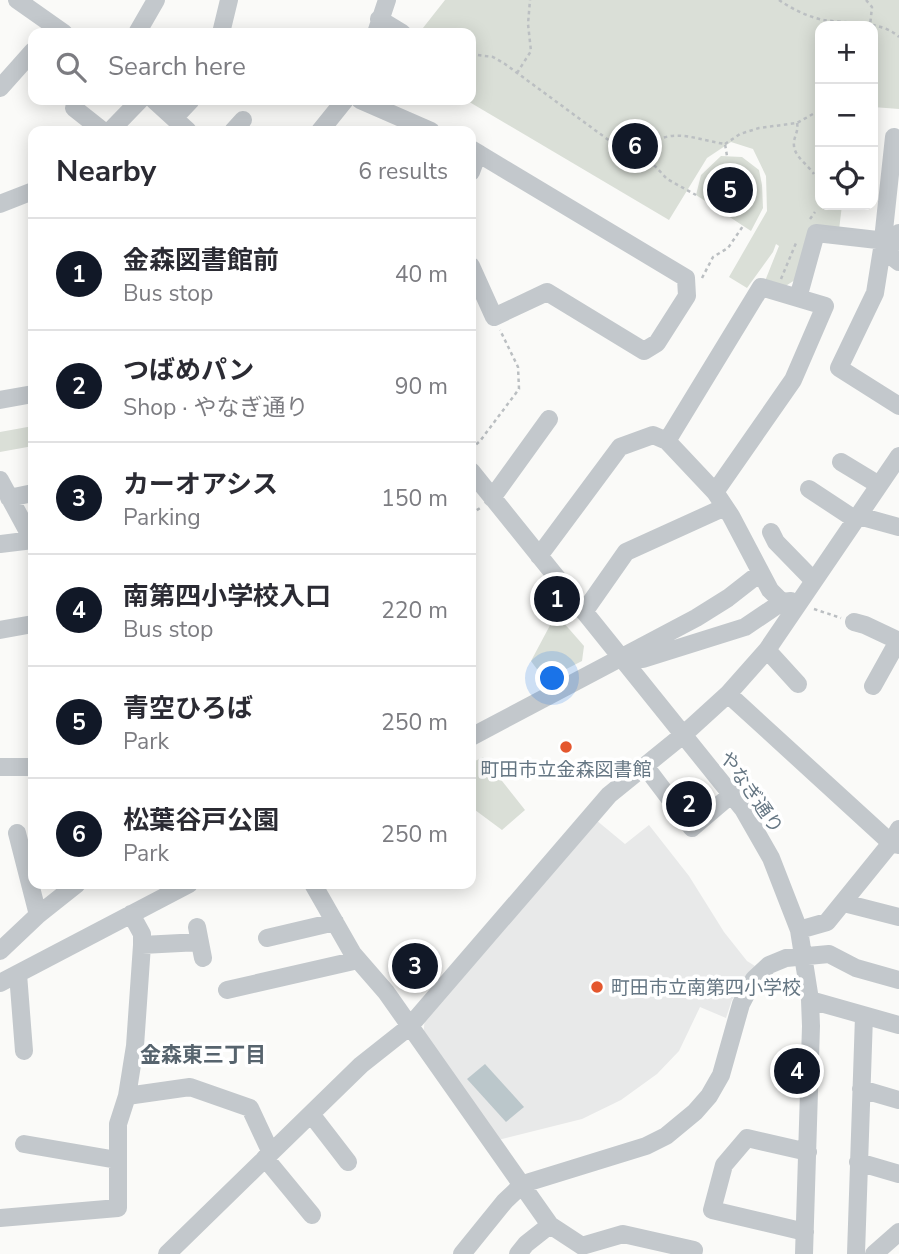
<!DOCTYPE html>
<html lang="en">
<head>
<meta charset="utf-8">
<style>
  :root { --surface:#fff; --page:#f2f2f3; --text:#2b2b33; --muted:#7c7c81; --line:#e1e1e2; --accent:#111827 }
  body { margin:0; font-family:"Nunito Sans","Noto Sans JP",sans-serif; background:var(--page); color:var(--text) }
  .controls { position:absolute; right:21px; top:21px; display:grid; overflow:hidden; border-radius:14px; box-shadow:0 4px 18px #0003 }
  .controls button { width:63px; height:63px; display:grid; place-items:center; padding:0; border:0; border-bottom:2px solid var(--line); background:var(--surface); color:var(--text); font:35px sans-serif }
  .you { position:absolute; left:553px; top:679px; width:24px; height:24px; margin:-18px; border:5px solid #fff; border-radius:50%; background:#1a73e8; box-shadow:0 0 0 10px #1a73e833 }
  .badge { display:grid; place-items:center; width:46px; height:46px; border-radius:50%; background:var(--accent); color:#fff; font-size:23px; font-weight:700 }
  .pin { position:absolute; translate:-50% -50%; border:4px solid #fff; box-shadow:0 2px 7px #0006 }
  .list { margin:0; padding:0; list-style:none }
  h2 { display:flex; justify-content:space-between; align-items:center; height:91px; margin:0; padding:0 28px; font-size:30px }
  h2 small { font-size:23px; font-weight:400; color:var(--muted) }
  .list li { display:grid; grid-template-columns:46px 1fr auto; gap:21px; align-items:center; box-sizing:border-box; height:112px; padding:0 28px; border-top:2px solid var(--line) }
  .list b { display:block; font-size:26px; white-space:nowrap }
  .list p { margin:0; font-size:23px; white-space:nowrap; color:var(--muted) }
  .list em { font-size:23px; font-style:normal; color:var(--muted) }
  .icon { flex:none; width:38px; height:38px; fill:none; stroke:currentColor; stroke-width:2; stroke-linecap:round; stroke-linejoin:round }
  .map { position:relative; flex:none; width:899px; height:1254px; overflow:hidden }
  .search { position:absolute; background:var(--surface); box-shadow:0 4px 18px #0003; left:28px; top:28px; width:448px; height:77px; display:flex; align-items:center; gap:18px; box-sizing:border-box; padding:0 24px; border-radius:14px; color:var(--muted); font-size:26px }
  .panel { position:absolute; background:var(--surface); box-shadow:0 4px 18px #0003; left:28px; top:126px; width:448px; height:763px; border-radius:14px }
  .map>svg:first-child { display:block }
  .built { fill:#e8e9e9 }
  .green { fill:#dadfd7 }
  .water { fill:#bbc7cb }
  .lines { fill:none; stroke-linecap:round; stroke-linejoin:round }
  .path { stroke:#bbbfc2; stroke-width:2.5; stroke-dasharray:3.5 3.5; stroke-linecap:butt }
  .minor { stroke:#c3c8cc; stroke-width:18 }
  .poi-dot { fill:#e4572e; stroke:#fff; stroke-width:2.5 }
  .labels { text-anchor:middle; stroke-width:7; stroke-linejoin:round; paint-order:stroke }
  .poi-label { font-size:19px; fill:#657683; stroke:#fff }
  .street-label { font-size:19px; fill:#657683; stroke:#fff }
  .neighbourhood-label { font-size:21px; font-weight:bold; fill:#57646e; stroke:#fff }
</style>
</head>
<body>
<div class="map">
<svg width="899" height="1254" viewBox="0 0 899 1254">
  <rect width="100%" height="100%" fill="#fafaf8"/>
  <path class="built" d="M596 820 625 844 649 825 689 876 724 932 747 961 755 966 732 1000 726 1018 700 1007 679 1051 657 1074 621 1100 582 1119 498 1140 423 1039 425 1016Z"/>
  <path class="green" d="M445 0H899V109L873 107V26H820V205H842L839 230 810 227 795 280 784 287 765 281 779 246 776 244 773 252 747 288 729 277 767 211 766 176 753 149 731 142 707 158 669 220 466 100H471V33H419Z
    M721 156 742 157 759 170 762 185 763 208 751 231 696 195 701 175Z
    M33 426V446L0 452V432Z
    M556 614 584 646 582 661 545 680 531 661Z
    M483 757 525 810 502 830 471 807V763Z"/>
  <path class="water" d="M485 1064 524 1107 506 1122 467 1079Z"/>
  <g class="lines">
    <path class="path" d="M779 0C792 9 808 17 824 20 848 24 881 20 899 37
      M866 0 872 7 870 26
      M471 54 493 57 505 64 633 158 655 166 667 179 696 195
      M517 73 531 51 528 24 530 0
      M797 123C799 132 793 137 794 146 795 157 808 165 814 174
      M725 144 740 134 759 128 797 123 820 110
      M636 158C666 123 687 138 725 144L727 156
      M810 219 815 212
      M702 278 713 257 728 248 743 226
      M781 279 796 243
      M471 449 480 441 519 389 518 367 500 330
      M471 514 480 508
      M814 609 841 618"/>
    <path class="minor" d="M17 0 64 33
      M379 19 402 33
      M137 33 156 0
      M221 33 229 0
      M376 33 387 0
      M0 88 33 51
      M154 100 188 131
      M360 100 431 131
      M74 108 103 131
      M174 118 191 100
      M110 131 140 100
      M233 131 243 120
      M320 131 345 100
      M471 149 686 278 687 296 657 343 644 351 547 292 494 317 471 266
      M471 172 478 153
      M0 204 33 191
      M882 249 894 137
      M899 262 882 249 875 293 839 368 899 406
      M798 298 816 233 895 242 899 233
      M0 400 33 394
      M667 441 761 287 825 306 793 380 715 492
      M841 462 879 485
      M471 471 743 809 771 858 799 930 810 1000 811 1026 804 1254
      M0 480 33 541
      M809 489 856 520
      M9 498 33 493
      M492 498 549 419
      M859 516 899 527
      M771 532 776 542 814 581
      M0 544 33 540
      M539 556 620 447 653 435 667 441 715 492 731 516 770 590 782 602
      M584 612 626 552 725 507
      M854 622 865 625 899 641
      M0 630 33 624
      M767 650 798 684
      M622 659H643L745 627 782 602 791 601
      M873 686 898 641
      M728 694 891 843 899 845
      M471 737 696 618 728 598 760 573
      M645 766 692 828 732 794
      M0 767H33
      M17 833 38 915
      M313 884 353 954 386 992 550 1225 582 1246 623 1234 694 1250 693 1254
      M844 903 899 917
      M197 927 203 958
      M799 930 827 922 891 843 899 829
      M267 938 335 922
      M142 945 200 942
      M0 951 38 915 77 884
      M18 974 24 1051
      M0 983 189 884
      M227 990 358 960
      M810 1000 899 1025
      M861 1089 899 1100
      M127 1096 190 1087 250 1108 271 1153
      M311 1114 348 1162
      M24 1144 117 1160
      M265 1158 312 1215
      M858 1162 899 1174
      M0 1218 118 1208V1124L127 1096 135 1046 142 945V934L131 914
      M805 1232 712 1210 724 1165 747 1138 808 1152
      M167 1254 361 1065 409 1027 609 795 683 735 728 694 767 650 899 456
      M462 1254 505 1201 523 1184 646 1146 666 1136 695 1112 709 1096 721 1075 741 1004 754 979 769 965 786 958 829 954 856 968 899 980
      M518 1254 526 1244 550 1225
      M856 1254 864 1016
      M874 1254 899 1232"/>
  </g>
  <g class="poi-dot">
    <circle cx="566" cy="747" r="7"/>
    <circle cx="597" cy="987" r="7"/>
  </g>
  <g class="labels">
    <g class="poi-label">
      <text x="566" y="776">町田市立金森図書館</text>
      <text x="611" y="994" text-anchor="start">町田市立南第四小学校</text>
    </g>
    <g class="street-label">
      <text transform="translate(752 792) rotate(55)" y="7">やなぎ通り</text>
    </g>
    <g class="neighbourhood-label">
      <text x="203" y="1062">金森東三丁目</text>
    </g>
  </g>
</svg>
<div class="controls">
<button>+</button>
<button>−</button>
<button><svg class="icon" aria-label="locate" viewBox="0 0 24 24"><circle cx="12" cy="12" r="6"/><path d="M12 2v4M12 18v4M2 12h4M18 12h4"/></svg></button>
</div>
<div class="you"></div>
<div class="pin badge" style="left:557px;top:599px">1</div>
<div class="pin badge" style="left:689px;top:804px">2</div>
<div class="pin badge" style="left:415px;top:966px">3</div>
<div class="pin badge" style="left:797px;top:1071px">4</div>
<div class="pin badge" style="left:730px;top:190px">5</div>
<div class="pin badge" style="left:635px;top:146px">6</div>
<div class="search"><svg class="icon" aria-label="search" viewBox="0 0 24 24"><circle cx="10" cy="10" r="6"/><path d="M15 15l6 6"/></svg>Search here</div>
<section class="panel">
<h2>Nearby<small>6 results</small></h2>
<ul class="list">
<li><span class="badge">1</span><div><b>金森図書館前</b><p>Bus stop</p></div><em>40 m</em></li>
<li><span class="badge">2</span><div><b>つばめパン</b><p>Shop · やなぎ通り</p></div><em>90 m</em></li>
<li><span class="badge">3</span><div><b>カーオアシス</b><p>Parking</p></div><em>150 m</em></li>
<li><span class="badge">4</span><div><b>南第四小学校入口</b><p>Bus stop</p></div><em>220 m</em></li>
<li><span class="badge">5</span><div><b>青空ひろば</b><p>Park</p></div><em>250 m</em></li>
<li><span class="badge">6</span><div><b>松葉谷戸公園</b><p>Park</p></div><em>250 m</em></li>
</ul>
</section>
</div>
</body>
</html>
